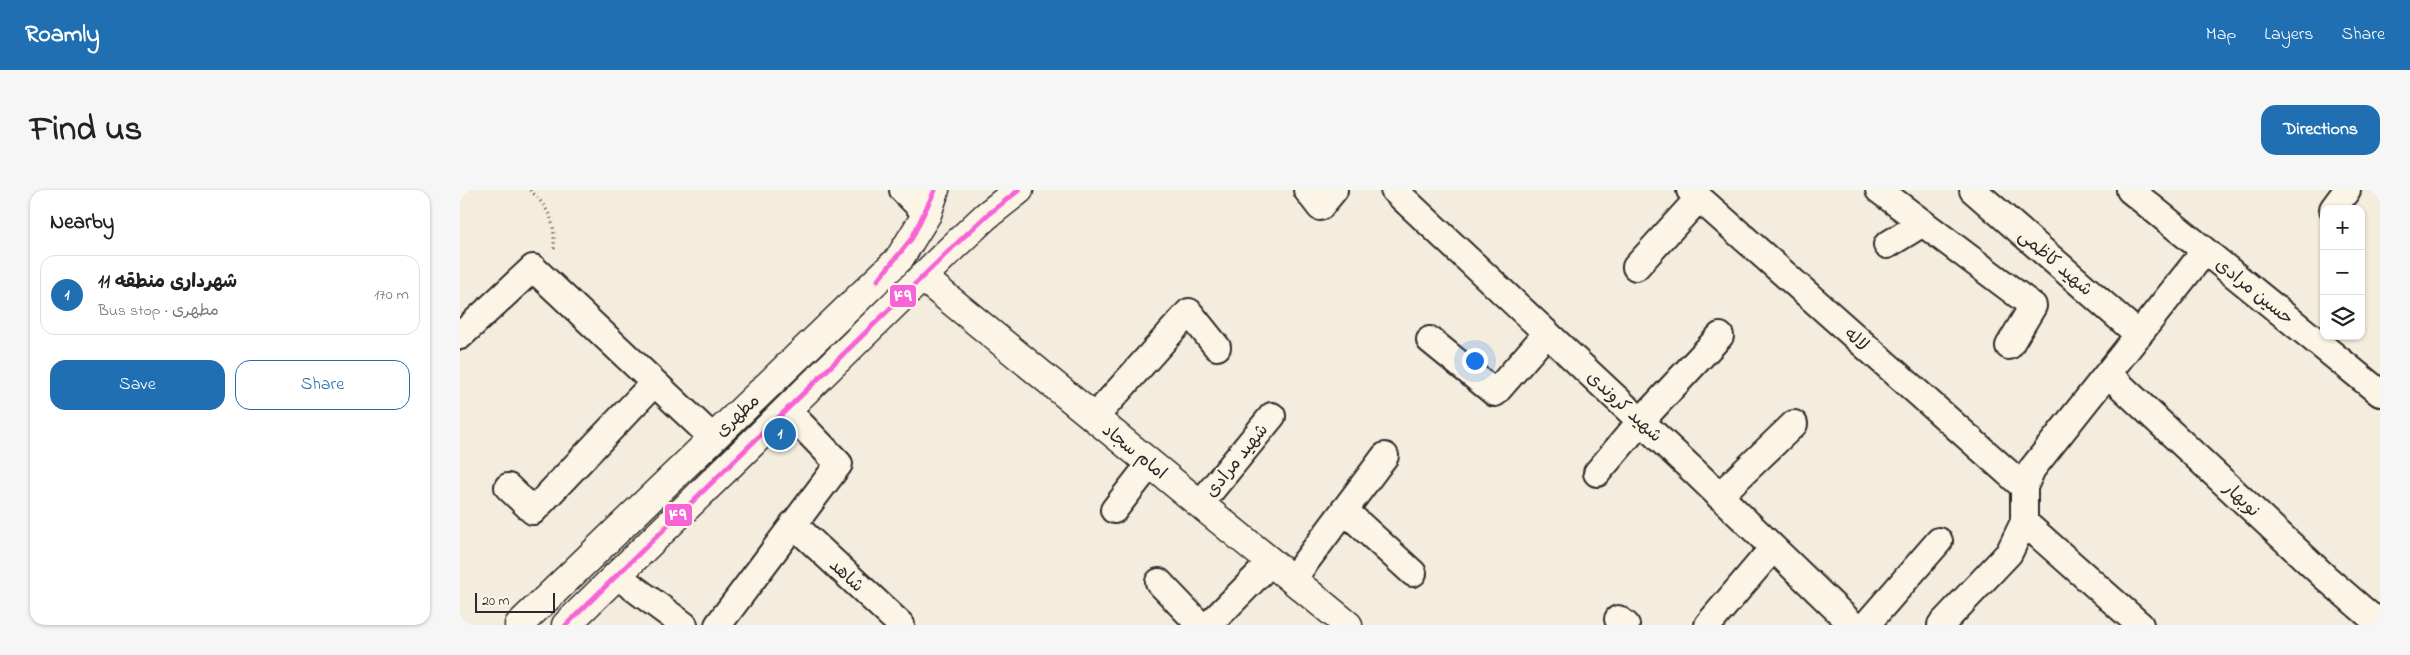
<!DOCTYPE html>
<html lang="en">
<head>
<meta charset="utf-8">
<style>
  :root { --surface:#fff; --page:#f6f6f6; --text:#222; --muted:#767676; --line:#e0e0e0; --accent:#1f6fb2 }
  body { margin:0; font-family:"Indie Flower","Playpen Sans Arabic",sans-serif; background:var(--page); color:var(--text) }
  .controls { position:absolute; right:15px; top:15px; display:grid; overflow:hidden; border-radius:10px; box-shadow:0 1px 4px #0004 }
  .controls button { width:45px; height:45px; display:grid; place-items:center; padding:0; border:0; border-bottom:1px solid var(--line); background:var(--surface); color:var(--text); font:25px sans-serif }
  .scale { position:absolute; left:15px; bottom:12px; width:80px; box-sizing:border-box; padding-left:5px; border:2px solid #2b2b2b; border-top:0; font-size:14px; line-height:18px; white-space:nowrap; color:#2b2b2b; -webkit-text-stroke:4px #fcf5e5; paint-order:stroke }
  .you { position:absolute; left:1014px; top:170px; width:18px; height:18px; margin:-12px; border:4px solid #fff; border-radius:50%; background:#1a73e8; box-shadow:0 0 0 8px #1a73e833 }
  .badge { display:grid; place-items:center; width:32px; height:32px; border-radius:50%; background:var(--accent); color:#fff; font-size:16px; font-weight:700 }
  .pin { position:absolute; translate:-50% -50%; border:2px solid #fff; box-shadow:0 1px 5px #0006 }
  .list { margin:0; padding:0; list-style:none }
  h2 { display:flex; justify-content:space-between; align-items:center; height:65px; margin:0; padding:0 20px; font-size:21px }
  h2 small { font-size:16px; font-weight:400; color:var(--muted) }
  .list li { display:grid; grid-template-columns:32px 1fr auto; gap:15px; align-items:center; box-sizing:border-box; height:80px; margin:0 10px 10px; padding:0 10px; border:1px solid var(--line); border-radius:15px }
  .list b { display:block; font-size:19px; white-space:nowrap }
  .list p { margin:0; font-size:16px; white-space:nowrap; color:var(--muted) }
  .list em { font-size:16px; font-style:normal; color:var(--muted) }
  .actions { display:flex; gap:10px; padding:15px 20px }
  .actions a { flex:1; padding:11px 0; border:1px solid var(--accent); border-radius:15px; text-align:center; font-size:18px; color:var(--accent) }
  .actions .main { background:var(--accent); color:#fff }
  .icon { flex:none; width:28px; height:28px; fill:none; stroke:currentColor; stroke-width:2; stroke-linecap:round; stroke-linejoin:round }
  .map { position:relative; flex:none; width:1920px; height:435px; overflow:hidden; border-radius:15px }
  header { display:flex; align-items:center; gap:30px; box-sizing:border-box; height:70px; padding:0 25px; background:var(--accent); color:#fff }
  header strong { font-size:24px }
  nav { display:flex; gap:28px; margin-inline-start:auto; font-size:18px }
  .intro { display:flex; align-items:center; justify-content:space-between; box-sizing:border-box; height:120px; padding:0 30px }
  h1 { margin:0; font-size:35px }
  .button { padding:12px 22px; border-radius:15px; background:var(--accent); color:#fff; font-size:18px; font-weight:700 }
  main { display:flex; gap:30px; padding:0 30px }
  aside { flex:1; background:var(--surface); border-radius:15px; box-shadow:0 1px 4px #0004 }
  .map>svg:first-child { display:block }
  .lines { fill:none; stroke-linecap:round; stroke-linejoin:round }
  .minor-casing { stroke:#2b2b2b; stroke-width:30 }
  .tertiary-casing { stroke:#2b2b2b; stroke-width:31 }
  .secondary-casing { stroke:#2b2b2b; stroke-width:31 }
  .path { stroke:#2b2b2b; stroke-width:3; stroke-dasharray:1 4; stroke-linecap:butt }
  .minor { stroke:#fcf5e5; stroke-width:26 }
  .tertiary { stroke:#fcf5e5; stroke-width:28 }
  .secondary { stroke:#fcf5e5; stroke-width:28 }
  .bus-1-casing { stroke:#fcf5e5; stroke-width:9 }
  .bus-1 { stroke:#f764d7; stroke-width:5 }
  .labels { text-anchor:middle; stroke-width:4; stroke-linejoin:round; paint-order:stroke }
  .street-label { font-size:18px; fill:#2b2b2b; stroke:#fcf5e5 }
  .line-badge { stroke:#fcf5e5; stroke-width:2 }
  .badge-label { font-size:14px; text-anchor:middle; font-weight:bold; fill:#fff }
</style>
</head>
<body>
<header>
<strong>Roamly</strong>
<nav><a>Map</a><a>Layers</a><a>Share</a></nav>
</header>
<div class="intro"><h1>Find us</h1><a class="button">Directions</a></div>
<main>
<aside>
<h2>Nearby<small></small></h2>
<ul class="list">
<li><span class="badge">1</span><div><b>شهرداری منطقه 11</b><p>Bus stop · مطهری</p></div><em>170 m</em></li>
</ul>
<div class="actions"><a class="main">Save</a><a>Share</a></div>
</aside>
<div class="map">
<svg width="1920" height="435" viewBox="0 0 1920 435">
  <rect width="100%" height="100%" fill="#f4edde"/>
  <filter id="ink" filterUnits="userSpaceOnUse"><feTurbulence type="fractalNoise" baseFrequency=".02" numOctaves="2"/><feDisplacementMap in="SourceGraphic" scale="10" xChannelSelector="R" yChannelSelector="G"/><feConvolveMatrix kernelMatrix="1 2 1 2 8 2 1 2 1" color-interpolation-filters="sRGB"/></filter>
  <g filter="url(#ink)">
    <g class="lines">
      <g class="minor-casing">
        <path id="minor" d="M443 0 467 24
          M847 0 860 17 874 0
          M934 0 1236 283 1393 435
          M1230 0 1564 297
          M1419 0 1573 116 1549 156
          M1513 0 1679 145
          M1670 0 1920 203
          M1873 19 1887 0
          M1427 55 1463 33
          M1176 77 1239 8
          M0 146 73 78 253 248
          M970 150 1035 203 1087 143
          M1648 184 1865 387 1910 426 1920 430
          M634 228 729 122 757 157
          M1137 283 1181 231 1260 146
          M48 297 73 321 194 193
          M1259 306 1334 234
          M740 314 812 226
          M654 320 690 274
          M884 320 953 383
          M1564 332 1680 435
          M333 334 441 435
          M156 385 224 435
          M832 390 925 266
          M699 392 740 435
          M1158 429 1166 435
          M258 435 379 274 326 219
          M749 435 811 372
          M1248 435 1313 358
          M1406 435 1479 351
          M1481 435 1549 363 1564 332V297L1572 279 1745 61"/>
      </g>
      <g class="tertiary-casing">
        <path id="tertiary" d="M462 87 888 435"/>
      </g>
      <g class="secondary-casing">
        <path id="secondary" d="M59 435 439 69 467 24 475 0
          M106 435 493 57 526 26 559 0"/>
      </g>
      <path class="path" d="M70 0C90 20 95 30 94 58L92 60"/>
      <use href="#minor" class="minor"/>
      <use href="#tertiary" class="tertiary"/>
      <use href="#secondary" class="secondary"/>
      <g class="bus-1-casing">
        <path id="bus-1" d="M418 90 452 48 475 0
          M106 435 493 57 526 26 559 0"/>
      </g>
      <use href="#bus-1" class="bus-1"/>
    </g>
  </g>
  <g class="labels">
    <g class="street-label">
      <text transform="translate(1596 72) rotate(41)" y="6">شهید کاظمی</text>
      <text transform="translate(1795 101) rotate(39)" y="6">حسین مرادی</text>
      <text transform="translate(1397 149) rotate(42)" y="6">لاله</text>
      <text transform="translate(1165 216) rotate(43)" y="6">شهید کروندی</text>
      <text transform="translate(277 225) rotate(-43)" y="6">مطهری</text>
      <text transform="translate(675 261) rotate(39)" y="6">امام سجاد</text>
      <text transform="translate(776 270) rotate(-51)" y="6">شهید مرادی</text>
      <text transform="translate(1782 309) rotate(43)" y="6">نوبهار</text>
      <text transform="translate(387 385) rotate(43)" y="6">شاهد</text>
    </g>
  </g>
  <g class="line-badge">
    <rect x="429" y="94" width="28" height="24" rx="5" fill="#f764d7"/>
    <rect x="204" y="313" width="29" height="24" rx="5" fill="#f764d7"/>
  </g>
  <g class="badge-label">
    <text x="443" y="111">۴۹</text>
    <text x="218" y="330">۴۹</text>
  </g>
</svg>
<div class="controls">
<button>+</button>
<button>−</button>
<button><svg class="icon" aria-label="layers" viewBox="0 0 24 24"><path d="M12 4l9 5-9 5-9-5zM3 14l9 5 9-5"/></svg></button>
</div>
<div class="scale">20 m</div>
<div class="you"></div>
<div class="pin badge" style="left:320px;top:244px">1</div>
</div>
</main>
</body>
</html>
